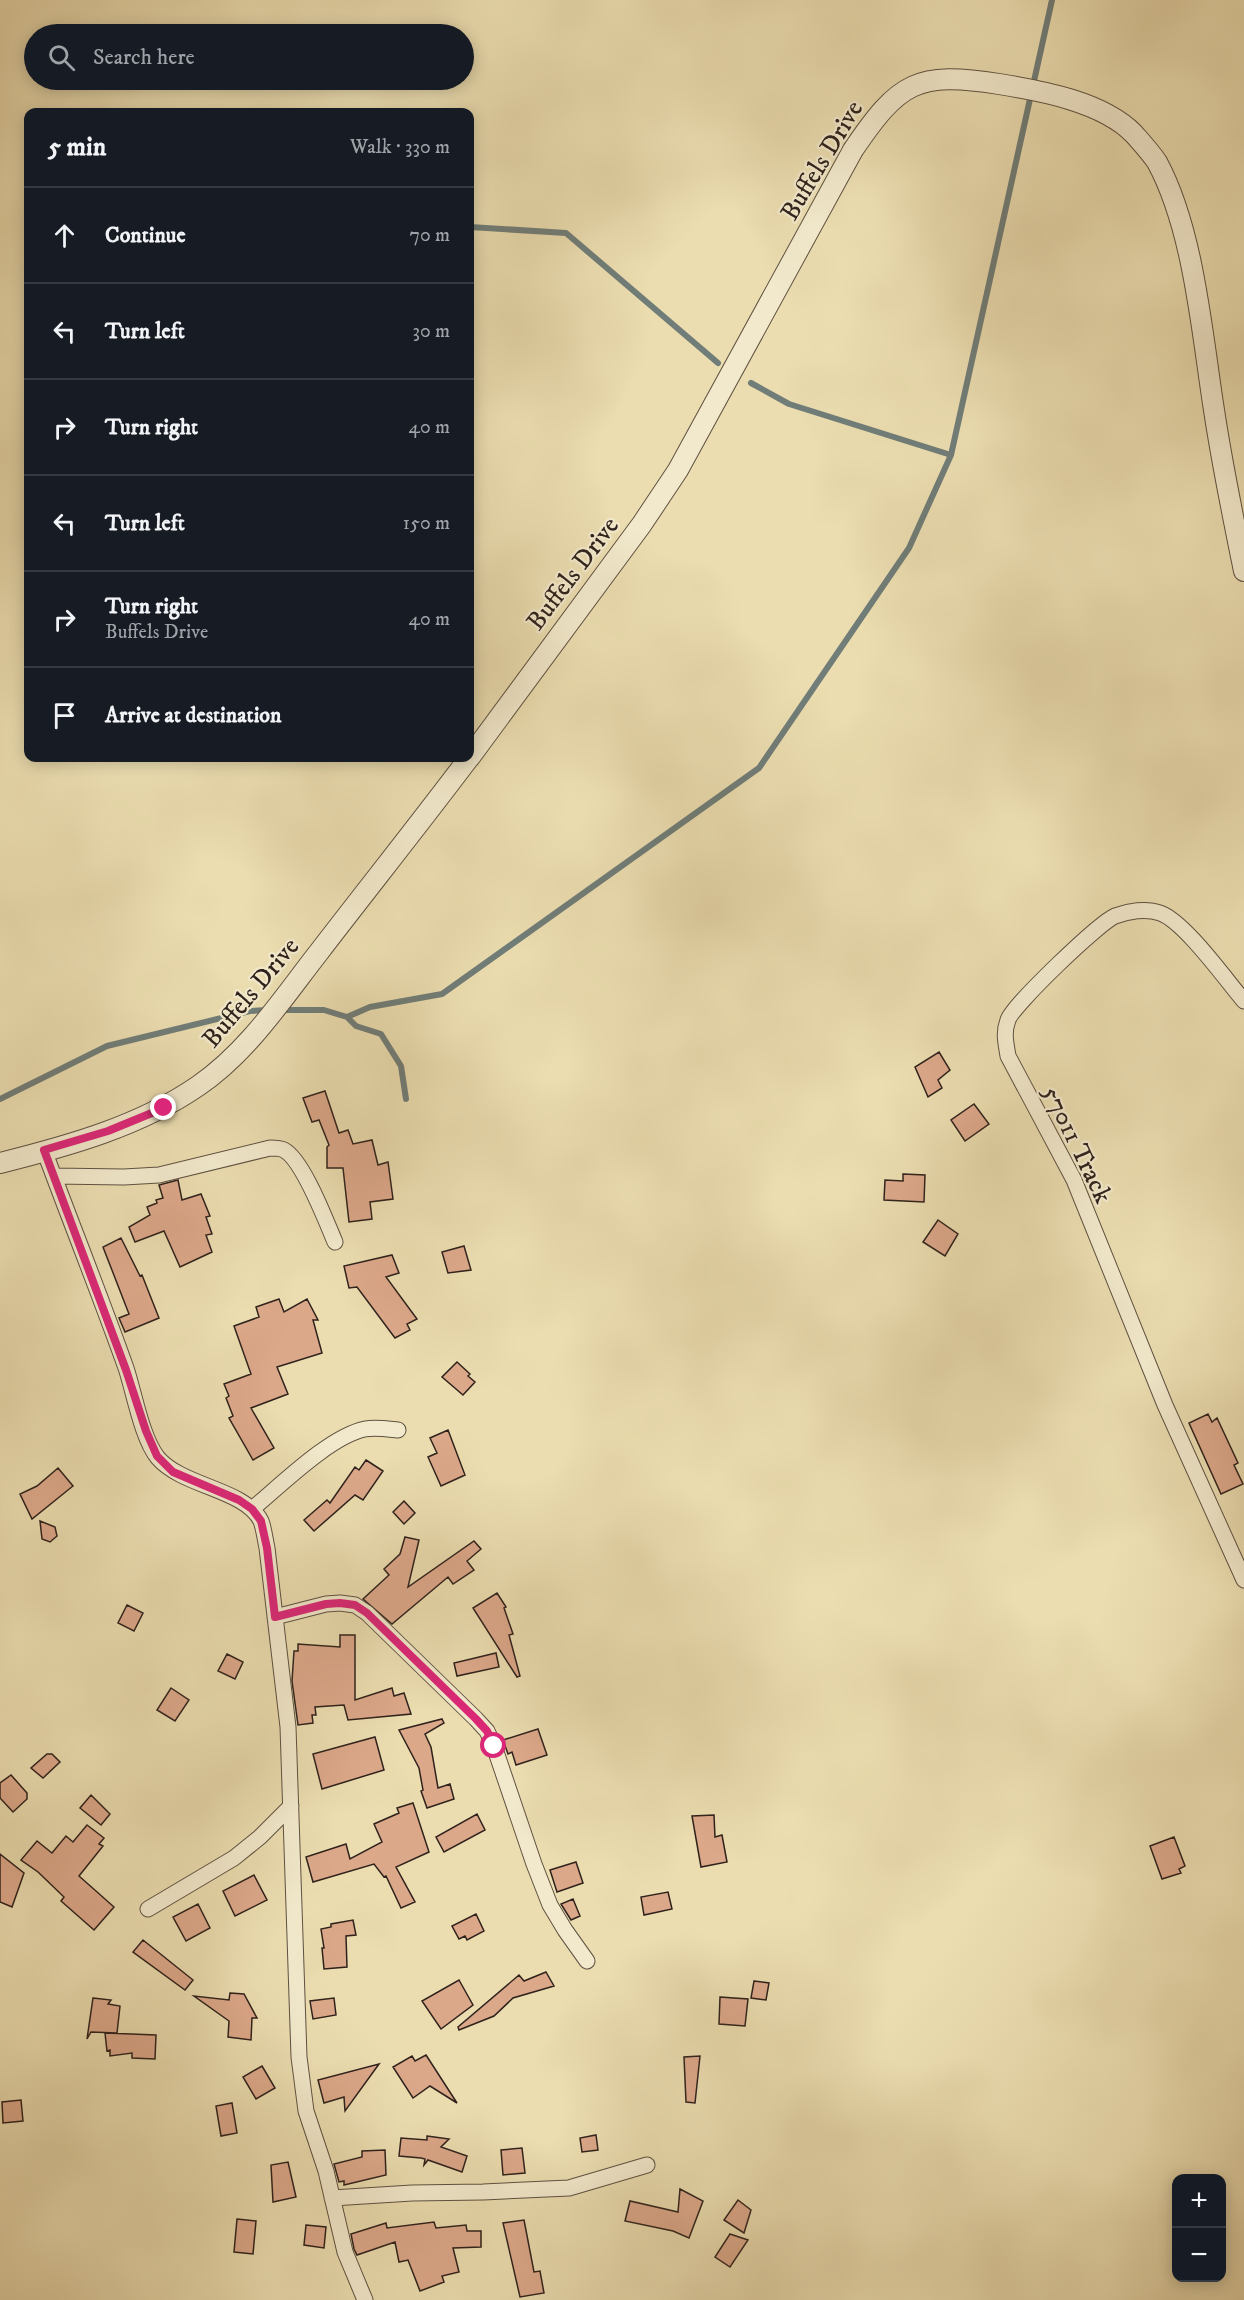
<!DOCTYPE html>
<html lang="en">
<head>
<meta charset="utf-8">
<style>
  :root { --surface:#171b24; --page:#242831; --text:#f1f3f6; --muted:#9ea1a6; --line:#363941 }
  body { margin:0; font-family:"IM FELL DW Pica",serif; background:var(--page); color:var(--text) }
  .controls { position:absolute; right:18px; bottom:18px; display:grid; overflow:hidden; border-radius:12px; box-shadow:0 3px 15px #0003 }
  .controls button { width:54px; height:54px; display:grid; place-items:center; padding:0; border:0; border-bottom:2px solid var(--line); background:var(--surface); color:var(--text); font:30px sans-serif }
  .stop { position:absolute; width:18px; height:18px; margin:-14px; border:4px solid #db2777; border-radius:50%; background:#fff }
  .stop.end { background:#db2777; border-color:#fff; box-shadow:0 2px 6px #0008 }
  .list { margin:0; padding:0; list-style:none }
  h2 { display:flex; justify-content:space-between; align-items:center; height:78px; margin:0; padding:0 24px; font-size:26px }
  h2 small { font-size:20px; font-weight:400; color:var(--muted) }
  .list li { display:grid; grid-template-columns:39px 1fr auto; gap:18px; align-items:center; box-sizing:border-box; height:96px; padding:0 24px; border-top:2px solid var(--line) }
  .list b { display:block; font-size:22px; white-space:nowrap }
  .list p { margin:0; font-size:20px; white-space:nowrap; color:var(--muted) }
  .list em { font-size:20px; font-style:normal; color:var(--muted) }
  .icon { flex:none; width:33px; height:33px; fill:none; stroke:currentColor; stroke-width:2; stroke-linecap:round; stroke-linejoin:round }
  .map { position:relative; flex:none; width:1244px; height:2300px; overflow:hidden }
  .search { position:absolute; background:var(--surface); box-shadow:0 3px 15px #0003; left:24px; top:24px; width:450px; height:66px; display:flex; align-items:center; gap:15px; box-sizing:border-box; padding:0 21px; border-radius:33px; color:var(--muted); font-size:22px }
  .panel { position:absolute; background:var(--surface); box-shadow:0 3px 15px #0003; left:24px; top:108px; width:450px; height:654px; border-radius:12px }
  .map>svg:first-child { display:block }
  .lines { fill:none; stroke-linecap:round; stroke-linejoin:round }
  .stream { stroke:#707d78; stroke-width:6 }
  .building { fill:#dca88a; stroke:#2f221c; stroke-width:1.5 }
  .minor-casing { stroke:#5e5141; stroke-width:17 }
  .tertiary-casing { stroke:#5e5141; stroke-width:22 }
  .minor { stroke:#f2e9cc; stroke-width:15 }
  .tertiary { stroke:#f2e9cc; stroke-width:20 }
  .route { stroke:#db2777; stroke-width:8 }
  .labels { text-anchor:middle; stroke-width:4.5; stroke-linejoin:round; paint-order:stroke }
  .street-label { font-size:26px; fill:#2f221c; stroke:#f2e9cc }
</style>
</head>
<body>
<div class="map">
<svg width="1244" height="2300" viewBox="0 0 1244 2300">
  <rect width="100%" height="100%" fill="#ebddb0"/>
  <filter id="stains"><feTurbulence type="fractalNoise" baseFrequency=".00333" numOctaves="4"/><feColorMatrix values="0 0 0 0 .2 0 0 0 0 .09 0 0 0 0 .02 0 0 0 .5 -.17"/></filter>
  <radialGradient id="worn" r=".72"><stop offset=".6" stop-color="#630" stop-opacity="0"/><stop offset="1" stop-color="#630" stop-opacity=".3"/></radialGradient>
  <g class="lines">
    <path class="stream" d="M470 227 566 233 718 363
      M751 383 789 404 951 455
      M281 1010H324L347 1017 370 1007 442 994 759 768 909 548 951 455 1052 0
      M347 1017 356 1026 381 1034 401 1066 406 1099
      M0 1099 107 1046 250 1011 268 1010"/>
  </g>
  <path class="building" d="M939 1052 950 1070 938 1080 942 1088 928 1097 915 1067Z
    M325 1091 339 1133 348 1130 353 1144 372 1140 378 1165 388 1162 393 1199 370 1202 372 1219 349 1222 343 1168H327V1147L329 1145 319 1120 312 1122 303 1098Z
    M974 1104 989 1124 965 1141 951 1120Z
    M903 1174 925 1175 924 1202 884 1200 885 1180 903 1181Z
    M178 1180 182 1200 201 1194 210 1216 206 1217 212 1234 206 1235 212 1252 180 1267 164 1231 135 1242 129 1227 150 1215 147 1207 157 1203 156 1200 163 1198 159 1185Z
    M938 1220 958 1234 945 1256 923 1242Z
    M121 1238 140 1276 142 1275 159 1318 125 1332 119 1318 129 1314 103 1247Z
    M464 1246 471 1270 448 1273 442 1252Z
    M392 1255 399 1273 386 1277 417 1319 407 1324 410 1330 395 1338 357 1287 349 1288 344 1266Z
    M279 1299 284 1312 307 1299 318 1320H313L322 1353 277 1367 288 1394 251 1408 274 1448 253 1460 229 1418 233 1416 226 1398 229 1396 224 1384 251 1374 234 1326 259 1317 256 1307Z
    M457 1362 470 1374 468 1376 475 1382 463 1395 442 1377Z
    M1208 1414 1212 1422 1217 1418 1238 1463 1234 1465 1243 1484 1221 1494 1189 1423Z
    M448 1430 465 1475 441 1486 428 1457 437 1453 430 1438Z
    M366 1460 383 1471 363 1500 355 1495 314 1531 304 1520 327 1500 330 1503 355 1467 359 1470Z
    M58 1468 73 1486 32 1519 20 1494 37 1486Z
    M404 1501 415 1513 404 1524 393 1512Z
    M40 1521 55 1527 57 1536 50 1542 42 1539Z
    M405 1537 419 1540 408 1587 474 1541 481 1549 467 1561 474 1570 453 1584 448 1577 392 1624 363 1599 389 1575 384 1569 400 1554Z
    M497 1593 506 1607 504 1608 513 1634 509 1635 520 1676 517 1677 473 1608Z
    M127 1605 143 1613 134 1631 118 1623Z
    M340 1635H355V1700L392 1688 394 1696 404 1693 411 1714 348 1720 344 1705 315 1707 316 1715H312L313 1723 298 1725 292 1681 294 1651H298V1644L340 1647Z
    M496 1653 499 1667 457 1676 454 1663Z
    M227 1654 243 1662 235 1679 218 1671Z
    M171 1688 189 1700 175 1721 157 1710Z
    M442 1719 444 1723 425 1734 431 1747 438 1788 450 1784 454 1799 427 1808 421 1791 423 1790 419 1768 399 1730Z
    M538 1729 547 1755 516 1765 512 1752 508 1754 503 1740Z
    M375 1737 384 1770 322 1789 313 1754Z
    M47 1754H52L60 1762 43 1778 31 1768Z
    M11 1775 27 1793V1799L13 1812 0 1798V1783Z
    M91 1795 110 1814 101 1825 80 1808Z
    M413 1803 429 1852 396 1867 415 1902 401 1908 386 1876 384 1877 374 1864 313 1882 306 1857 346 1844 350 1859 382 1842 374 1824 399 1813 397 1808Z
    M477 1814 485 1830 444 1852 436 1837Z
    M714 1815 715 1837 722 1835 727 1862 701 1867 692 1816Z
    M87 1825 104 1838 99 1844 103 1846 79 1876 114 1907 94 1930 61 1901 64 1897 38 1872 21 1860 37 1841 52 1853 66 1836 73 1842Z
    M1174 1837 1185 1866 1179 1869 1181 1873 1162 1879 1150 1846Z
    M0 1854 24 1873 12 1907 0 1902Z
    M576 1862 583 1883 557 1892 550 1870Z
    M254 1875 267 1900 235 1916 223 1891Z
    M668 1892 672 1909 644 1915 641 1897Z
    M573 1899 580 1916 571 1920 561 1904Z
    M198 1904 210 1928 186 1941 173 1917Z
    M476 1914 484 1931 467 1940 465 1936 459 1939 452 1926Z
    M353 1920 356 1935 346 1936 347 1967 324 1969 322 1948H324L321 1929 331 1927V1924Z
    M143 1940 193 1980 185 1990 133 1952Z
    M546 1972 554 1986 513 1998 494 2016 459 2030 458 2027 519 1975 524 1981Z
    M459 1980 473 2005 441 2029 422 2001Z
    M754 1981 769 1983 766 2000 751 1998Z
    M230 1993 244 1994 257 2018H252L251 2040 228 2037 229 2021 194 1996 229 2000Z
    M720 1997 748 1999 745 2026 719 2024Z
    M93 1998 111 2000 108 2004 120 2006 117 2033 91 2032 87 2039Z
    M334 1998 336 2015 313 2019 310 2001Z
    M105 2033 156 2035 155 2059 132 2058V2053L110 2056V2050L107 2051Z
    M426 2055 457 2103 430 2086 413 2098 393 2067 412 2056 415 2061Z
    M700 2056 695 2103 686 2102 684 2057Z
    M379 2064 345 2111 344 2097 324 2103 318 2080Z
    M262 2066 275 2088 256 2099 243 2077Z
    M21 2100 23 2121 3 2123 2 2102Z
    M232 2103 237 2133 221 2136 216 2106Z
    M596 2135 598 2150 582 2152 580 2138Z
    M427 2136 449 2139 441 2147 467 2156 462 2172 428 2160 424 2165 425 2159 421 2158 399 2156 401 2138 427 2140Z
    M522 2148 525 2173 503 2175 501 2150Z
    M385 2150 386 2175 344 2185V2181L339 2182 334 2164 362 2157V2151Z
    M288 2162 296 2197 273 2202 271 2165Z
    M680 2189 703 2201 689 2238 673 2231 625 2221 630 2201 678 2212Z
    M738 2200 751 2210 744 2233 724 2220Z
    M237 2219 256 2221 253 2254 234 2252Z
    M524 2220 534 2272 540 2271 544 2293 520 2297 503 2223Z
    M434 2222 436 2228 466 2225 467 2231H481V2247L453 2248 459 2272 442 2276 444 2282 420 2291 408 2260 399 2262 395 2242 357 2255 354 2249 351 2234 386 2223 387 2228Z
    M306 2225 326 2227 324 2248 304 2245Z
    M730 2234 748 2240 730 2267 715 2257Z"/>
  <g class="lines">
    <g class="minor-casing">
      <path id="minor" d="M1244 1001C1226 980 1184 921 1160 913 1146 908 1128 911 1115 916 1099 923 1013 1005 1008 1020 1003 1033 1006 1043 1008 1056L1074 1180 1165 1405 1244 1580
        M44 1150C71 1223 100 1295 126 1368 134 1392 142 1439 158 1458 183 1487 245 1489 261 1521 264 1529 265 1539 267 1548L288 1727 299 2057 306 2111 326 2171 345 2252 365 2300
        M54 1176 124 1177 159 1175 270 1148C275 1148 280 1148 284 1150 303 1160 326 1221 335 1242
        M252 1509C280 1486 330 1436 365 1429 376 1427 388 1429 398 1430
        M275 1617 326 1604 340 1603 355 1605 367 1613 476 1719 487 1731 494 1746 534 1864 550 1905 565 1930 587 1961
        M148 1909 234 1858 260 1837 291 1806
        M332 2198 412 2193 483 2192 569 2188 647 2165"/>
    </g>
    <g class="tertiary-casing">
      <path id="tertiary" d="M470 757 642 524 678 470 853 150C899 82 917 71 999 84 1042 91 1103 102 1134 134 1141 142 1151 153 1157 162 1194 230 1202 334 1214 410 1222 464 1233 517 1244 571
        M0 1163C68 1146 140 1126 198 1086 248 1052 283 998 319 952 369 887 420 823 469 758"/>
    </g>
    <use href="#minor" class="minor"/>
    <use href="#tertiary" class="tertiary"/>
  </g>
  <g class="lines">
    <path class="route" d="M164 1108 108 1131 44 1150 126 1370 146 1431 157 1456 173 1472 239 1500 252 1509 261 1521 267 1548 275 1617 326 1604 340 1603 355 1605 367 1613 476 1719 487 1731 494 1746"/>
  </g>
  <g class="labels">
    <g class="street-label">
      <text transform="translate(821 160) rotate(-59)" y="9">Buffels Drive</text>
      <text transform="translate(572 573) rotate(-53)" y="9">Buffels Drive</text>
      <text transform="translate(250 992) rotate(-50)" y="9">Buffels Drive</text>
      <text transform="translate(1078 1144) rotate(64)" y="9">57011 Track</text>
    </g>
  </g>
  <rect width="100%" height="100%" filter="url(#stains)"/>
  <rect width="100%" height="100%" fill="url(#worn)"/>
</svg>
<div class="controls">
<button>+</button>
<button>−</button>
</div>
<div class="stop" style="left:494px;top:1746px"></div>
<div class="stop end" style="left:164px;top:1108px"></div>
<div class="search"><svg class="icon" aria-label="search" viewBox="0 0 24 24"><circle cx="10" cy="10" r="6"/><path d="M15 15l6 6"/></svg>Search here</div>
<section class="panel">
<h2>5 min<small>Walk · 330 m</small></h2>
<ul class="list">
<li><svg class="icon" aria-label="ahead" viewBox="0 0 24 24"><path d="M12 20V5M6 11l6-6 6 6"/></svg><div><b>Continue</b></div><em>70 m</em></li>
<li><svg class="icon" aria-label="left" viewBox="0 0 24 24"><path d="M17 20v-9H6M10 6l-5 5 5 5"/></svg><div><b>Turn left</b></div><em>30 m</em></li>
<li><svg class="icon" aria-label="right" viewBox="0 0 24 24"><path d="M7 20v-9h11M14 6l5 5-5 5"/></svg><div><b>Turn right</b></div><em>40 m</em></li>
<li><svg class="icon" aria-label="left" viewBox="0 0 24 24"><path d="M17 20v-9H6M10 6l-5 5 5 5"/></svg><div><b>Turn left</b></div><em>150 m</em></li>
<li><svg class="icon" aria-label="right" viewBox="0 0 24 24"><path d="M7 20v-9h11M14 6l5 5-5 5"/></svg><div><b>Turn right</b><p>Buffels Drive</p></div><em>40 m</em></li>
<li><svg class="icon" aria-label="arrive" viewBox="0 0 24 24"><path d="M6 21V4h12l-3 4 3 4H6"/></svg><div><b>Arrive at destination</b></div></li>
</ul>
</section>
</div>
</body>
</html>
